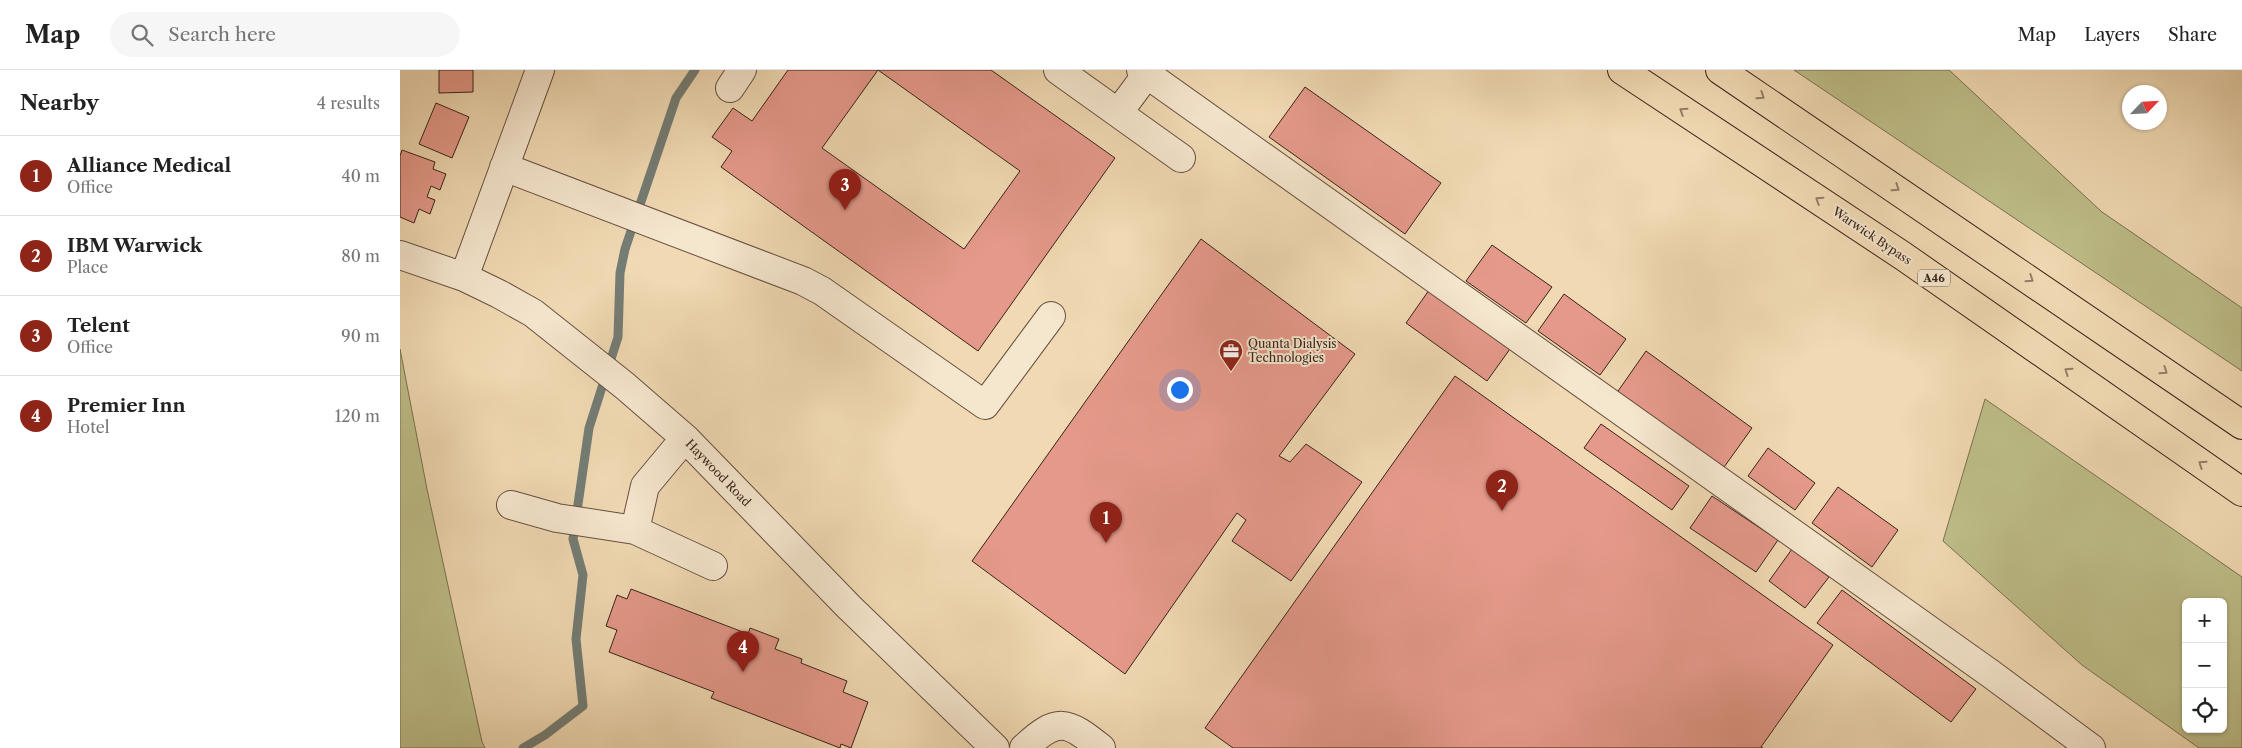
<!DOCTYPE html>
<html lang="en">
<head>
<meta charset="utf-8">
<style>
  :root { --surface:#fff; --page:#f6f6f6; --text:#222; --muted:#767676; --line:#e0e0e0; --accent:#8f2418 }
  body { margin:0; font-family:"Libre Caslon Text",serif; background:var(--page); color:var(--text) }
  .controls { position:absolute; right:15px; bottom:15px; display:grid; overflow:hidden; border-radius:8px; box-shadow:0 1px 4px #0004 }
  .controls button { width:45px; height:45px; display:grid; place-items:center; padding:0; border:0; border-bottom:1px solid var(--line); background:var(--surface); color:var(--text); font:25px sans-serif }
  .compass { position:absolute; left:1722px; top:15px; width:45px; height:45px; border-radius:50%; background:var(--surface); box-shadow:0 1px 4px #0004; rotate:65deg }
  .you { position:absolute; left:779px; top:319px; width:18px; height:18px; margin:-12px; border:4px solid #fff; border-radius:50%; background:#1a73e8; box-shadow:0 0 0 8px #1a73e833 }
  .badge { display:grid; place-items:center; width:32px; height:32px; border-radius:50%; background:var(--accent); color:#fff; font-size:16px; font-weight:700 }
  .pin { position:absolute; translate:-50% -41px; filter:drop-shadow(0 1px 2px #0008) }
  .pin::after { content:''; position:absolute; top:26px; width:18px; height:15px; background:inherit; clip-path:polygon(0 0,100% 0,50% 100%) }
  .list { margin:0; padding:0; list-style:none }
  h2 { display:flex; justify-content:space-between; align-items:center; height:65px; margin:0; padding:0 20px; font-size:21px }
  h2 small { font-size:16px; font-weight:400; color:var(--muted) }
  .list li { display:grid; grid-template-columns:32px 1fr auto; gap:15px; align-items:center; box-sizing:border-box; height:80px; padding:0 20px; border-top:1px solid var(--line) }
  .list b { display:block; font-size:19px; white-space:nowrap }
  .list p { margin:0; font-size:16px; white-space:nowrap; color:var(--muted) }
  .list em { font-size:16px; font-style:normal; color:var(--muted) }
  .icon { flex:none; width:28px; height:28px; fill:none; stroke:currentColor; stroke-width:2; stroke-linecap:round; stroke-linejoin:round }
  .map { position:relative; flex:none; width:1842px; height:678px; overflow:hidden }
  header { display:flex; align-items:center; gap:30px; box-sizing:border-box; height:70px; padding:0 25px; background:var(--surface); border-bottom:1px solid var(--line) }
  header strong { font-size:24px }
  nav { display:flex; gap:28px; margin-inline-start:auto; font-size:18px }
  .search { width:350px; height:45px; background:var(--page); display:flex; align-items:center; gap:12px; box-sizing:border-box; padding:0 18px; border-radius:28px; color:var(--muted); font-size:19px }
  main { display:flex }
  aside { flex:1; background:var(--surface) }
  .map>svg:first-child { display:block }
  .green { fill:#bebe89; stroke:#7c7052; fill-rule:evenodd }
  .lines { fill:none; stroke-linecap:round; stroke-linejoin:round }
  .stream { stroke:#747d75; stroke-width:9 }
  .building { fill:#e5998a; stroke:#39231a }
  .minor-casing { stroke:#675040; stroke-width:30 }
  .highway-casing { stroke:#39231a; stroke-width:30 }
  .minor { stroke:#f5e6ce; stroke-width:28 }
  .highway { stroke:#f0d9b3; stroke-width:28 }
  .oneway { stroke:#947e66 }
  .labels { text-anchor:middle; stroke-width:4; stroke-linejoin:round; paint-order:stroke }
  .shield { fill:#f5e6ce; stroke:#715e50; stroke-width:1 }
  .shield-label { font-size:11px; font-weight:bold; fill:#39231a }
  .street-label { font-size:12px; fill:#39231a; stroke:#f5e6ce }
  .poi-label { font-size:12px; fill:#39231a; stroke:#f5e6ce; text-anchor:start }
</style>
</head>
<body>
<header>
<strong>Map</strong>
<div class="search"><svg class="icon" aria-label="search" viewBox="0 0 24 24"><circle cx="10" cy="10" r="6"/><path d="M15 15l6 6"/></svg>Search here</div>
<nav><a>Map</a><a>Layers</a><a>Share</a></nav>
</header>
<main>
<aside>
<h2>Nearby<small>4 results</small></h2>
<ul class="list">
<li><span class="badge">1</span><div><b>Alliance Medical</b><p>Office</p></div><em>40 m</em></li>
<li><span class="badge">2</span><div><b>IBM Warwick</b><p>Place</p></div><em>80 m</em></li>
<li><span class="badge">3</span><div><b>Telent</b><p>Office</p></div><em>90 m</em></li>
<li><span class="badge">4</span><div><b>Premier Inn</b><p>Hotel</p></div><em>120 m</em></li>
</ul>
</aside>
<div class="map">
<svg width="1842" height="678" viewBox="0 0 1842 678">
  <rect width="100%" height="100%" fill="#f0d9b3"/>
  <filter id="stains"><feTurbulence type="fractalNoise" baseFrequency=".004" numOctaves="4"/><feColorMatrix values="0 0 0 0 .2 0 0 0 0 .09 0 0 0 0 .02 0 0 0 .5 -.17"/></filter>
  <radialGradient id="worn" r=".72"><stop offset=".6" stop-color="#630" stop-opacity="0"/><stop offset="1" stop-color="#630" stop-opacity=".3"/></radialGradient>
  <path class="green" d="M1394 0H1549L1702 142 1842 238V301Z
    M0 279 27 419 82 672 85 678H0Z
    M1585 329 1842 507V678H1799L1682 595 1543 471ZM1786 532H1823V659H1786Z"/>
  <g class="lines">
    <path class="stream" d="M123 678 145 665 183 636 176 569 183 505 173 469 189 358 218 267 220 203 225 179 276 28 295 0"/>
  </g>
  <path class="building" d="M39 0H73V22L39 23Z
    M388 0H478L422 78 564 179 620 101 478 0H591L715 88 578 281 321 97 332 81 312 67 333 38 352 51Z
    M905 17 1041 113 1005 164 869 67Z
    M36 33 69 47 52 88 19 74Z
    M2 80 35 92 33 99 46 104 40 120 31 116 27 127 35 130 30 144 19 139 14 153 0 147V86Z
    M801 169 955 284 879 386 890 392 906 374 962 412 891 511 832 471 846 450 837 443 725 604 572 491Z
    M1092 175 1152 217 1126 253 1066 211Z
    M1034 213 1115 272 1087 311 1006 253Z
    M1164 224 1226 269 1200 305 1138 261Z
    M1246 281 1352 358 1322 400 1216 324Z
    M1055 306 1433 575 1361 677 1363 678H833L805 658Z
    M1201 354 1289 416 1272 440 1184 378Z
    M1368 378 1415 413 1395 440 1348 406Z
    M1438 417 1498 460 1472 497 1412 453Z
    M1312 426 1378 470 1356 502 1290 458Z
    M1392 479 1429 507 1405 538 1369 511Z
    M231 519 348 564 350 558 379 569 375 579 402 589 401 593 447 611 443 622 468 632 451 678 441 674 440 678 311 628 314 622 209 582 217 560 206 556 217 525 227 529Z
    M1442 520 1576 619 1551 652 1417 553Z"/>
  <g class="lines">
    <g class="minor-casing">
      <path id="minor" d="M658 0 781 88
        M741 0 1591 604 1691 678
        M330 18 342 0
        M718 43 747 4
        M104 97 403 211 422 221 585 335 651 246
        M0 185 64 207 99 224 133 243 225 316 285 368 449 537 595 678
        M64 207 140 0
        M111 435 157 448 235 460 245 416 285 368
        M235 460 313 496
        M624 678C658 646 667 651 701 678"/>
    </g>
    <g class="highway-casing">
      <path id="highway" d="M1222 0 1503 186 1842 422
        M1320 0 1842 355"/>
    </g>
    <use href="#minor" class="minor"/>
    <use href="#highway" class="highway"/>
  </g>
  <defs><path id="oneway-chevron" d="M-2-3.5L2.5 0L-2 3.5" fill="none" stroke-width="1.6" stroke-linecap="round" stroke-linejoin="round" transform="scale(1.25)"/></defs>
  <g class="oneway">
    <use href="#oneway-chevron" transform="translate(1361 26) rotate(34)"/>
    <use href="#oneway-chevron" transform="translate(1283 41) rotate(-147)"/>
    <use href="#oneway-chevron" transform="translate(1496 118) rotate(34)"/>
    <use href="#oneway-chevron" transform="translate(1419 130) rotate(-147)"/>
    <use href="#oneway-chevron" transform="translate(1630 209) rotate(34)"/>
    <use href="#oneway-chevron" transform="translate(1668 301) rotate(-145)"/>
    <use href="#oneway-chevron" transform="translate(1764 301) rotate(35)"/>
    <use href="#oneway-chevron" transform="translate(1802 394) rotate(-145)"/>
  </g>
  <defs>
    <g id="office-pin" transform="scale(1.25)"><path d="M0 17L-7.5 6A9.5 9.5 0 1 1 7.5 6Z" fill="#8f2418" stroke="#f5e6ce"/><path d="M-6-3h4V-5.5h4V-3h4V5H-6ZM-1-4.5V-3h2v-1.5ZM-6 0V1H6V0Z" fill="#fff"/></g>
  </defs>
  <g fill-rule="evenodd">
    <use href="#office-pin" x="831" y="281"/>
  </g>
  <g class="labels">
    <rect class="shield" x="1518" y="199.5" width="32" height="17" rx="4"/>
    <g class="shield-label">
      <text x="1534" y="212">A46</text>
    </g>
    <g class="street-label">
      <text transform="translate(1472 166) rotate(34)" y="4">Warwick Bypass</text>
      <text transform="translate(318 403) rotate(46)" y="4">Haywood Road</text>
    </g>
    <g class="poi-label">
      <text x="848" y="278">Quanta Dialysis<tspan x="848" dy="14">Technologies</tspan></text>
    </g>
  </g>
  <rect width="100%" height="100%" filter="url(#stains)"/>
  <rect width="100%" height="100%" fill="url(#worn)"/>
</svg>
<div class="controls">
<button>+</button>
<button>−</button>
<button><svg class="icon" aria-label="locate" viewBox="0 0 24 24"><circle cx="12" cy="12" r="6"/><path d="M12 2v4M12 18v4M2 12h4M18 12h4"/></svg></button>
</div>
<svg class="compass" viewBox="-18 -18 36 36"><path d="M0-13l5 13h-10z" fill="#e53935"/><path d="M0 13l5-13h-10z" fill="#767676"/></svg>
<div class="you"></div>
<div class="pin badge" style="left:706px;top:473px">1</div>
<div class="pin badge" style="left:1102px;top:441px">2</div>
<div class="pin badge" style="left:445px;top:140px">3</div>
<div class="pin badge" style="left:343px;top:602px">4</div>
</div>
</main>
</body>
</html>
